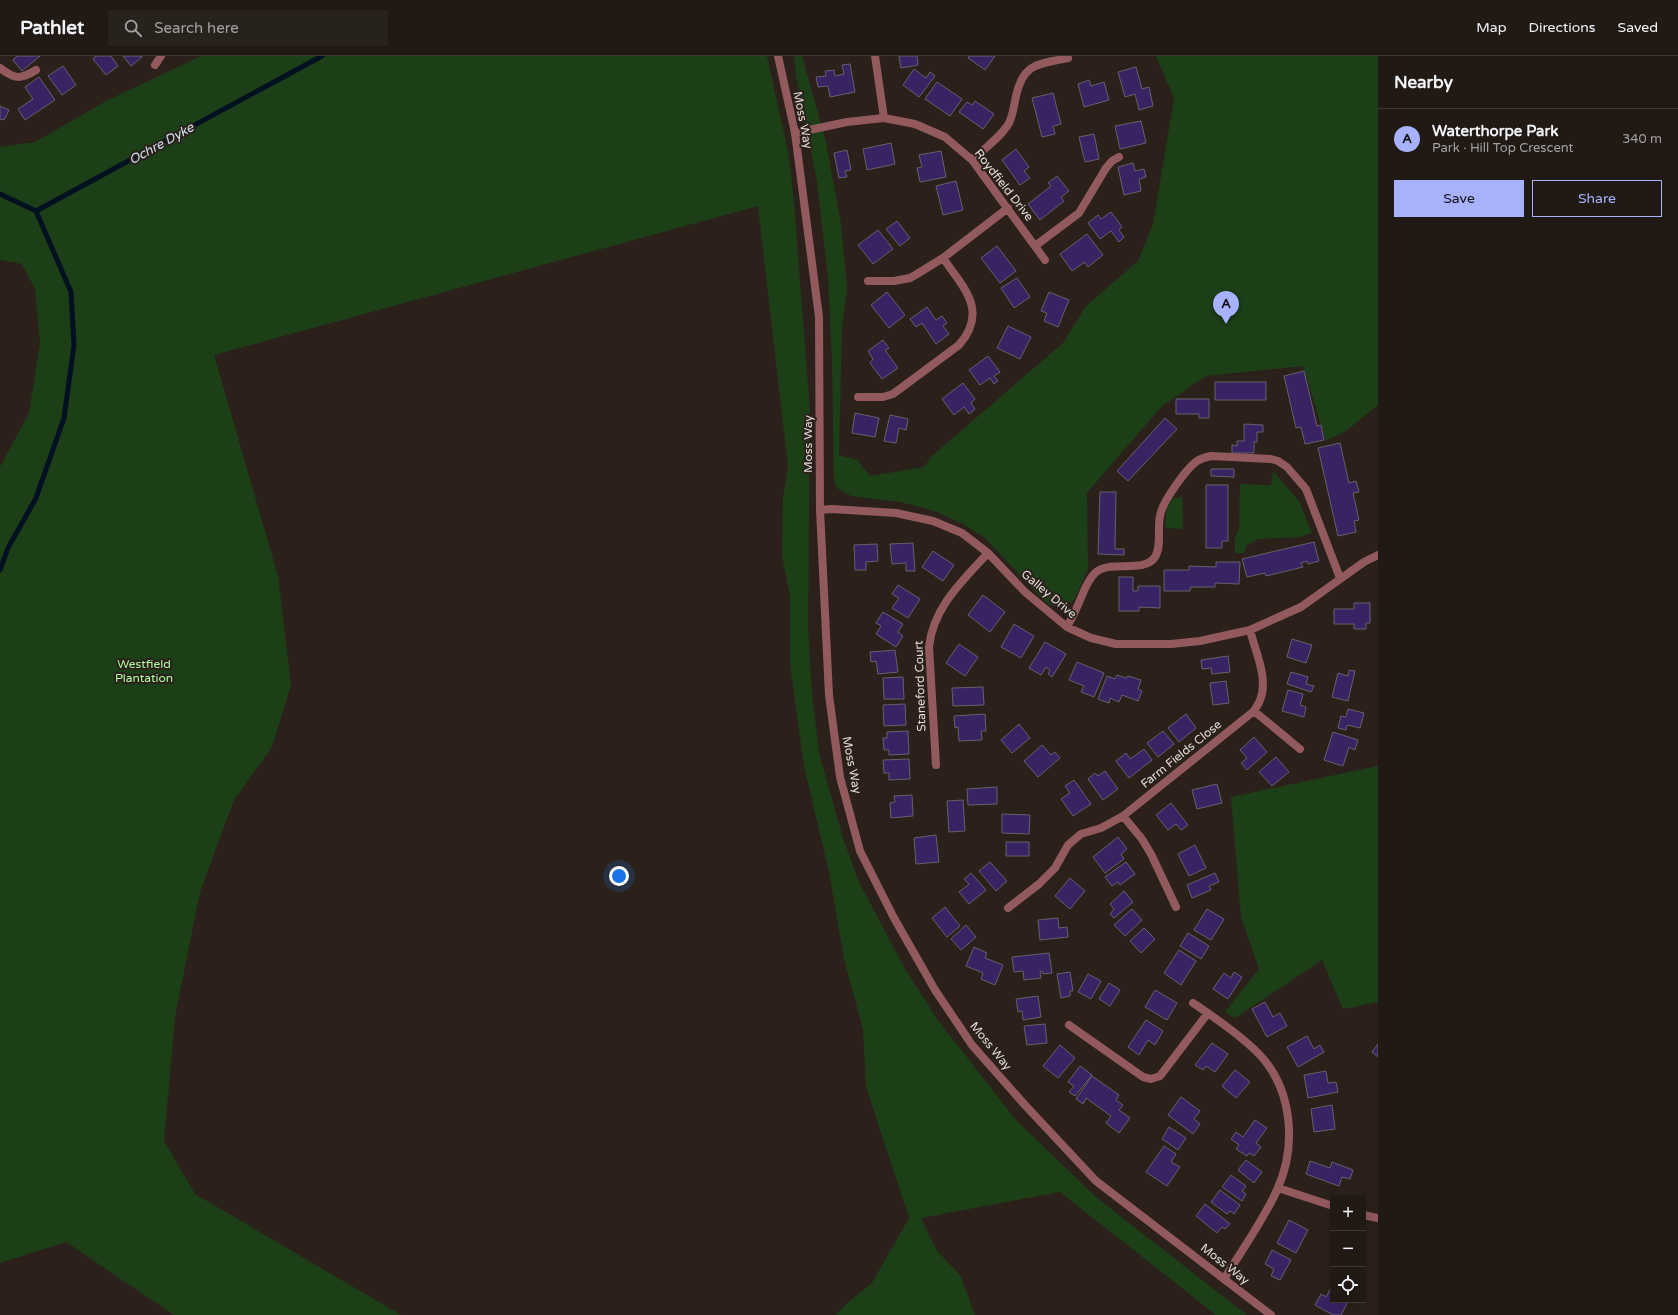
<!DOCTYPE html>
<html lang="en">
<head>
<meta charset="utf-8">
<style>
  :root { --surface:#201914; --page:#28221d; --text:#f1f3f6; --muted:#a2a0a0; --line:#3d3834; --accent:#a7b1fc }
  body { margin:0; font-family:"Varela Round",sans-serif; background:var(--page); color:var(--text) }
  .controls { position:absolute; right:12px; bottom:12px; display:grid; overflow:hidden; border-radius:0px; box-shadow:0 4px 16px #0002 }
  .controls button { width:36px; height:36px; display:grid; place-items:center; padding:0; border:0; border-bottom:1px solid var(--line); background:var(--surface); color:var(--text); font:20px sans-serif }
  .you { position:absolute; left:619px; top:820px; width:14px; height:14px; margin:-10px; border:3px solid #fff; border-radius:50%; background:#1a73e8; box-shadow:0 0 0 6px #1a73e833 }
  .badge { display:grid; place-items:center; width:26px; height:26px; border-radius:50%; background:var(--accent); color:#111; font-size:13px; font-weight:700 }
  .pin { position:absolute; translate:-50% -33px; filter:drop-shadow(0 1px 2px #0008) }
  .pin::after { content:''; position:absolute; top:21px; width:14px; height:12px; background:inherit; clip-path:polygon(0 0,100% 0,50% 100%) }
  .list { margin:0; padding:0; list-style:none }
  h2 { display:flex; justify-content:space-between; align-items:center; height:52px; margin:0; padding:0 16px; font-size:17px }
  h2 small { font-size:13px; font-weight:400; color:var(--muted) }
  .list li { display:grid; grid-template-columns:26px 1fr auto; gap:12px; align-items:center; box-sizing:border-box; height:60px; padding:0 16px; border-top:1px solid var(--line) }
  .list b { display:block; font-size:15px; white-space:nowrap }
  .list p { margin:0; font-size:13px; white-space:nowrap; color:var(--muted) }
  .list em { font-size:13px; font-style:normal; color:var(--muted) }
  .actions { display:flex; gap:8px; padding:12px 16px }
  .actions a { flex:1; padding:9px 0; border:1px solid var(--accent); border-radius:0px; text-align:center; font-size:14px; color:var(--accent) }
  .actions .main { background:var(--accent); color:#111 }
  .icon { flex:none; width:22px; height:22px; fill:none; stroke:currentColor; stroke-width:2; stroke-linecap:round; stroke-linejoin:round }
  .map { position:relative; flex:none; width:1378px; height:1259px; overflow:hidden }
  header { display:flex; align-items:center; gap:24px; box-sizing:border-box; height:56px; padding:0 20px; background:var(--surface); border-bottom:1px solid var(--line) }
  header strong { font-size:19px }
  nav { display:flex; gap:22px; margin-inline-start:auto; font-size:14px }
  .search { width:280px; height:36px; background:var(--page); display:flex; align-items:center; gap:10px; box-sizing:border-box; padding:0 14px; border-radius:0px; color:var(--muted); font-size:15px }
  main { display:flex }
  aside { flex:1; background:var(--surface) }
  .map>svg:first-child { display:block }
  .green { fill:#1c3f18 }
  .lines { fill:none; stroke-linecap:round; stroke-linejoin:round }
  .stream { stroke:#011122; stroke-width:5 }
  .building { fill:#392363; stroke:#64616e }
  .minor { stroke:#935a5e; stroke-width:8 }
  .tertiary { stroke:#935a5e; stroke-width:8 }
  .labels { text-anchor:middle; stroke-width:4; stroke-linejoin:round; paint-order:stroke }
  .street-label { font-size:12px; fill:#e1dad5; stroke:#2b211a }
  .park-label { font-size:12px; fill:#adfba3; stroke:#2b211a }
  .water-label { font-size:13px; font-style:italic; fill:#cfe0ef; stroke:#2b211a }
</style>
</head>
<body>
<header>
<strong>Pathlet</strong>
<div class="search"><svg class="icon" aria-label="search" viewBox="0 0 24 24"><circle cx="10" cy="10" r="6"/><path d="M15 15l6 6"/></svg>Search here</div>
<nav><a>Map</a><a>Directions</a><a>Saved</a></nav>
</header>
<main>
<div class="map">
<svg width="1378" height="1259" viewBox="0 0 1378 1259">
  <rect width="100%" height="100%" fill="#2b211a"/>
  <path class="green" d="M201 0H767L789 100 794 147 810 355 808 571 812 637 819 697 843 782 858 824 904 911 937 963 1016 1064 1097 1142 1247 1259H1216L1060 1136 921 1162 937 1195 960 1219 975 1259H836L846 1248 872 1227 909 1162 866 1031 863 973 844 903 829 816 804 710 790 608V540L782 499 783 441 788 410 758 150 214 299 278 520 291 629 272 691 234 744 200 836 175 961 164 1085 195 1138 401 1259H174L66 1186 0 1207V411L29 357 40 287 35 233 22 208 0 204V91L35 86 108 44Z
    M794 0H802L826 86 833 125 841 168 847 232 842 271 839 399 857 404 870 420 924 411 932 400 1063 287 1086 250 1138 205 1153 168 1174 42 1156 0H1378V349L1346 375 1326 385 1303 310 1206 320 1161 351 1087 437 1088 513 1074 544 1062 552 1049 549 1041 542 986 483 963 468 935 455 900 446 851 440 837 432 834 425 832 305 828 221 817 126 796 20Z
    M1273 415 1299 445 1312 477 1300 481 1258 483 1247 489 1244 497H1235V482L1239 472 1240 428 1271 429Z
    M1182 441 1183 473 1165 472 1167 452 1173 442Z
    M1378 710V946L1343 953 1322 904 1235 962 1225 956 1259 913 1241 861 1231 741Z"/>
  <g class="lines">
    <path class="stream" d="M0 138 36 155 322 0
      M0 514 8 492 36 442 64 362 74 289 71 236 36 155"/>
  </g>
  <path class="building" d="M17 0H40L22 15 13 4Z
    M96 0H111L118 10 106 19 93 3Z
    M123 0H142V1L131 10Z
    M899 0H917L918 9 901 12Z
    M969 0H995L985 14 968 2Z
    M850 8 855 36 830 41 828 30 818 31 816 21 826 20 825 15 834 14 835 20 844 18 842 9Z
    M63 10 76 29 62 39 48 20Z
    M1136 11 1142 33 1149 31 1153 50 1139 54 1135 38 1125 41 1118 16Z
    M914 13 926 22 930 16 935 20 919 41 903 29Z
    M39 21 55 44 25 64 18 53 33 43 25 31Z
    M1089 24 1091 30 1104 26 1109 44 1084 51 1078 28Z
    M937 26 962 43 950 60 925 43Z
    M1053 37 1061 68 1053 70 1055 78 1042 81 1032 42Z
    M975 45 994 58 983 73 959 56 967 46 972 49Z
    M0 50 9 54 4 64 0 63Z
    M1141 65 1146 87 1120 93 1115 70Z
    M1094 78 1099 103 1085 106 1079 81Z
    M891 87 895 108 867 114 863 93Z
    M1016 93 1029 111 1024 115 1030 122 1020 129 1002 104Z
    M847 94 851 114 845 115 847 121 839 122 834 97Z
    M941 95 946 121 920 126 917 112 922 111 919 99Z
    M1133 107 1135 115 1144 113 1146 121 1139 123 1141 135 1124 139 1118 111Z
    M1057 120 1069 135 1061 141 1064 145 1040 164 1028 148 1051 130 1048 127Z
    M956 125 963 154 943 159 936 130Z
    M1111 156 1122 171 1119 174 1124 181 1119 186 1111 175 1100 183 1088 167 1098 159 1101 163Z
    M897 165 910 182 900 190 886 173Z
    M878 174 893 193 873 208 858 189Z
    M1087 178 1103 199 1088 211 1085 206 1072 215 1060 198Z
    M997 190 1016 215 1000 227 981 202Z
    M1017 222 1030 241 1014 252 1001 232Z
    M887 236 905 259 889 272 871 249Z
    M1049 236 1069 244 1058 271 1044 265 1047 257 1041 255Z
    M927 251 936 264 942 260 947 267 943 270 949 278 936 288 922 267 916 271 910 263Z
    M1008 270 1031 281 1020 303 997 292Z
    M883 284 889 292 885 294 898 312 882 323 870 307 873 303 868 295Z
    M988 300 1000 316 994 320 998 325 994 328 990 322 980 329 969 314Z
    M1304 315 1317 370 1321 369 1324 384 1305 388 1301 371 1296 372 1284 320Z
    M1215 326H1266V344H1215Z
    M963 327 975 343 971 347 975 353 969 358 964 351 954 359 942 343Z
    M1176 343H1209V362H1199V358H1176Z
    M855 357 879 362 875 381 852 377Z
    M890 359 908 363 906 374 899 372 896 387 884 385Z
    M1165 362 1177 373 1128 425 1117 415Z
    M1244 368 1263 369V376H1257V386H1254V397H1232V389L1237 390V385H1244Z
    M1340 387 1349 427 1356 425 1359 436 1353 437 1359 464 1354 465 1356 476 1338 480 1318 392Z
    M1211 413H1234V421L1211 420Z
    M1206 429H1228V485H1222V492H1206Z
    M1100 436H1116L1115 493H1124V499L1098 498Z
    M1314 486 1319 505 1308 508 1307 505 1301 507 1303 511 1266 520 1265 517 1247 521 1242 503Z
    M913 487 915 515H906V507L892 508 890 488Z
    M877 488 878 505 866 506V514H855L854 489Z
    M933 495 954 509 943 525 922 511Z
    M1216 506H1240L1239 528 1215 527V531H1191L1190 535H1164V514H1189V510L1216 511Z
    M1119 521H1133V535H1138V530H1160V552L1139 551V555H1119Z
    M898 529 920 543 908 562 892 552 899 542 892 538Z
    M983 539 1005 556 990 576 968 559Z
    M1354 547H1370V567H1366V573H1354V568H1334V553H1354Z
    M883 556 903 568 898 576 903 580 896 591 876 578 881 570 876 567Z
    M1014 568 1034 580 1021 602 1001 591Z
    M1292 583 1312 589 1306 607 1287 601Z
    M1045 586 1066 598 1052 621 1048 618 1050 614 1046 611 1041 619 1029 612Z
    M959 588 978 601 965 620 946 607Z
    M895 594 898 616 878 618 876 605 871 606 870 596Z
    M1228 600 1230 616 1212 618 1211 612 1202 613 1201 604Z
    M1077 606 1104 617 1094 641 1081 636 1084 630 1069 624Z
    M1349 614 1355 615 1348 645 1332 641 1338 617 1348 620Z
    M1291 616 1308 621 1306 628 1314 630 1311 636 1287 628Z
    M1117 619 1126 622 1128 620 1141 624 1138 633 1142 635 1138 645 1122 639 1119 646 1110 642 1109 647 1098 643 1107 620 1115 623Z
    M903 621 904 643H884L883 622Z
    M1226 625 1229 647 1213 649 1210 627Z
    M983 631 984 649 953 650 952 632Z
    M1288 634 1303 638 1300 649 1306 651 1304 661 1282 655Z
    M905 648 906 669 884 670 883 649Z
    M1348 653 1364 657 1360 672 1347 669 1346 674 1338 672 1341 660 1346 661Z
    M985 658 986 675H981L982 684 959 685 958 671 955 672 954 660Z
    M1186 658 1196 672 1179 686 1168 672Z
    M1019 668 1030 682 1012 697 1001 684Z
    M908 675 909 698 889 699V694H884L883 682H887V676Z
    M1163 675 1174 688 1158 701 1147 687Z
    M1333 676 1358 684 1355 694 1349 691 1343 710 1324 704Z
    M1254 681 1267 696 1247 714 1241 707 1247 702 1240 694Z
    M1042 689 1051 699 1055 696 1060 702 1038 721 1024 705Z
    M1144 693 1152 704 1129 722 1116 705 1126 697 1130 703Z
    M1276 701 1289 716 1272 730 1259 716Z
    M909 703 910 723 889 724V717H884L883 704Z
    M1105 715 1118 733 1103 744 1088 723 1095 717 1098 720Z
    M1074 724 1091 748 1073 760 1061 743 1070 737 1065 730Z
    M1217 728 1222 747 1197 753 1192 734Z
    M997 731V748L968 749 967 733Z
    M912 739 913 760 891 762 890 747 895 746 894 740Z
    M963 744 965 775 949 776 947 745Z
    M1171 747 1188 769 1181 774 1176 768 1168 774 1156 759Z
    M1002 758 1030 759 1029 778 1002 777Z
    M936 779 939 806 916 808 914 782Z
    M1118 781 1127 793 1121 798 1124 803 1105 817 1093 801Z
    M1006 786H1029V800H1006Z
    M1195 789 1206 812 1189 820 1178 798Z
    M990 806 1007 825 996 835 979 815Z
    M1126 806 1135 818 1120 829 1118 826 1112 830 1105 821Z
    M971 817 986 834 969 848 959 836 969 828 964 823Z
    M1215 817 1219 826 1209 830 1211 834 1192 842 1187 829Z
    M1070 822 1085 835 1070 853 1055 840Z
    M1124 835 1133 846 1114 862 1110 858 1114 853 1110 848Z
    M945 851 960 870 947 881 932 862Z
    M1132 853 1142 864 1125 880 1114 869Z
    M1207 853 1224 863 1211 884 1194 874Z
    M1058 862 1059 872 1067 871 1068 881 1040 884 1038 864Z
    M966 869 976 881 961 894 951 883Z
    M1144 872 1155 883 1141 897 1130 885Z
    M1188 877 1209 890 1201 903 1180 890Z
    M974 891 987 897 985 902 1003 909 995 929 981 923 983 917 966 910Z
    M1179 894 1196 905 1181 929 1164 917Z
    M1049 897 1052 917 1043 918 1042 915 1040 916 1041 922 1024 924 1023 915 1014 916 1012 901Z
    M1070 916 1073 935H1070V940L1061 942 1057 918Z
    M1234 916 1242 921 1228 943 1213 933 1224 917 1231 922Z
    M1088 918 1101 925 1091 943 1078 936Z
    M1109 927 1120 934 1110 950 1099 943Z
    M1155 934 1177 947 1167 964 1145 951Z
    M1038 940 1041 961 1023 964 1022 955 1018 956 1016 943Z
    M1265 946 1273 961 1280 957 1287 970 1267 981 1252 953Z
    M1146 964 1163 975 1155 989 1148 984 1139 999 1128 991Z
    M1045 968 1047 987 1027 989 1024 970Z
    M1307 980 1314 993 1320 989 1324 996 1298 1011 1287 991Z
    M1212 987 1228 998 1215 1016 1206 1010 1203 1014 1195 1009Z
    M1378 988V1001L1372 996Z
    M1060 989 1075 1002 1058 1022 1043 1010Z
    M1080 1010 1092 1019 1075 1040 1069 1036 1074 1030 1068 1026Z
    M1235 1014 1250 1026 1236 1042 1222 1030Z
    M1326 1015 1328 1027 1336 1026 1338 1036 1308 1042 1304 1019Z
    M1092 1020 1119 1039 1116 1044 1123 1049 1119 1054 1130 1062 1119 1077 1106 1067 1111 1060 1086 1042 1083 1048 1076 1043Z
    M1181 1041 1200 1055 1194 1063 1200 1068 1193 1078 1168 1059Z
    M1332 1049 1335 1073 1314 1076 1311 1053Z
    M1255 1064 1267 1072 1256 1087 1261 1091 1254 1100 1249 1097 1247 1100 1236 1093 1239 1089 1231 1083 1236 1076 1243 1081Z
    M1169 1071 1186 1082 1178 1094 1162 1083Z
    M1164 1090 1176 1098 1171 1106 1180 1111 1167 1130 1146 1116Z
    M1246 1104 1262 1116 1254 1127 1238 1114Z
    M1310 1105 1330 1112 1332 1106 1353 1114 1350 1123 1342 1121 1339 1130 1306 1118Z
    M1231 1119 1246 1130 1242 1135 1246 1138 1242 1145 1222 1131Z
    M1220 1134 1240 1149 1234 1158 1230 1155 1227 1158 1211 1146Z
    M1205 1148 1230 1168 1225 1173 1222 1171 1217 1177 1196 1160Z
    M1289 1164 1308 1174 1296 1197 1277 1187Z
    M1272 1194 1291 1204 1280 1224 1271 1220 1274 1213 1265 1208Z
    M1332 1230 1333 1244H1349L1341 1259H1333L1315 1249 1321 1238 1326 1241Z"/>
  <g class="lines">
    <path class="minor" d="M875 0 884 62
      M155 9 161 0
      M0 12C14 23 20 24 36 14
      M795 77 847 66 884 62 915 68 945 81 972 104 1045 204
      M972 104C984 93 1001 81 1009 67 1013 59 1014 49 1016 40 1023 7 1039 8 1068 2
      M1035 190 1079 157 1106 112 1112 105 1119 101
      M868 225H894L910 222 917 218 943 202 1008 152
      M858 341H883L893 338 959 289C989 255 963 231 943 202
      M820 454 832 453 896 457 933 465 962 477 988 497 1025 536 1067 571 1091 582 1116 588H1171L1200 585 1250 574 1301 551 1364 506 1378 499
      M1067 571C1071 564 1075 556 1078 549 1083 538 1086 526 1095 517 1110 503 1144 518 1155 501 1162 490 1157 473 1160 460 1162 446 1186 413 1197 405 1202 402 1206 401 1211 400L1271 403 1278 405 1287 411 1306 433 1340 522
      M1254 655 1300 693
      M936 709 929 591C933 552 962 525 988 497
      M1123 760 1142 783 1151 798 1176 851
      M1008 852 1039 828 1055 812 1068 789 1075 783 1081 778 1101 772 1123 760 1254 655C1256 651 1259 648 1260 644 1269 623 1255 595 1250 574
      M1193 947C1215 962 1239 978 1258 997 1293 1033 1297 1090 1277 1134 1263 1165 1242 1194 1224 1223
      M1069 969 1143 1021 1151 1023 1160 1020 1208 957
      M1278 1132 1333 1150
      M1363 1159 1378 1162"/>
    <path class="tertiary" d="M778 0 795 77 819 261 820 454 829 639 840 721 860 795 894 862 935 934 972 989 1024 1048 1096 1125 1271 1259"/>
  </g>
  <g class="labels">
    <g class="street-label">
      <text transform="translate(803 64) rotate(79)" y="4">Moss Way</text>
      <text transform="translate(1004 129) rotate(52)" y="4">Roydfield Drive</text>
      <text transform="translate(808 388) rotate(-90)" y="4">Moss Way</text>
      <text transform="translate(1049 538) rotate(40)" y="4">Galley Drive</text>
      <text transform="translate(920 630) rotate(-92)" y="4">Staneford Court</text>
      <text transform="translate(1181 698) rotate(-39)" y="4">Farm Fields Close</text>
      <text transform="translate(852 709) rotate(79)" y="4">Moss Way</text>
      <text transform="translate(991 990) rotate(51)" y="4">Moss Way</text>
      <text transform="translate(1225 1208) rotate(38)" y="4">Moss Way</text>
    </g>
    <g class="park-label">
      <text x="144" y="612">Westfield<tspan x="144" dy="14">Plantation</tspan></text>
    </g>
    <g class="water-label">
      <text transform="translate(161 87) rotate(-29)" y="5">Ochre Dyke</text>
    </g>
  </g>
</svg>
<div class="controls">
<button>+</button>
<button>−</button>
<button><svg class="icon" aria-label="locate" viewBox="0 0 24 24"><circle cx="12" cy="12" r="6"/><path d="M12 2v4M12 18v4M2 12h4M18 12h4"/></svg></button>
</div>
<div class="you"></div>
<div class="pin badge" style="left:1226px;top:268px">A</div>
</div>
<aside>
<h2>Nearby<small></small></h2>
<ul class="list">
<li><span class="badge">A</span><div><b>Waterthorpe Park</b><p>Park · Hill Top Crescent</p></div><em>340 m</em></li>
</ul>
<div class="actions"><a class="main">Save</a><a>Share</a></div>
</aside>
</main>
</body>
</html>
